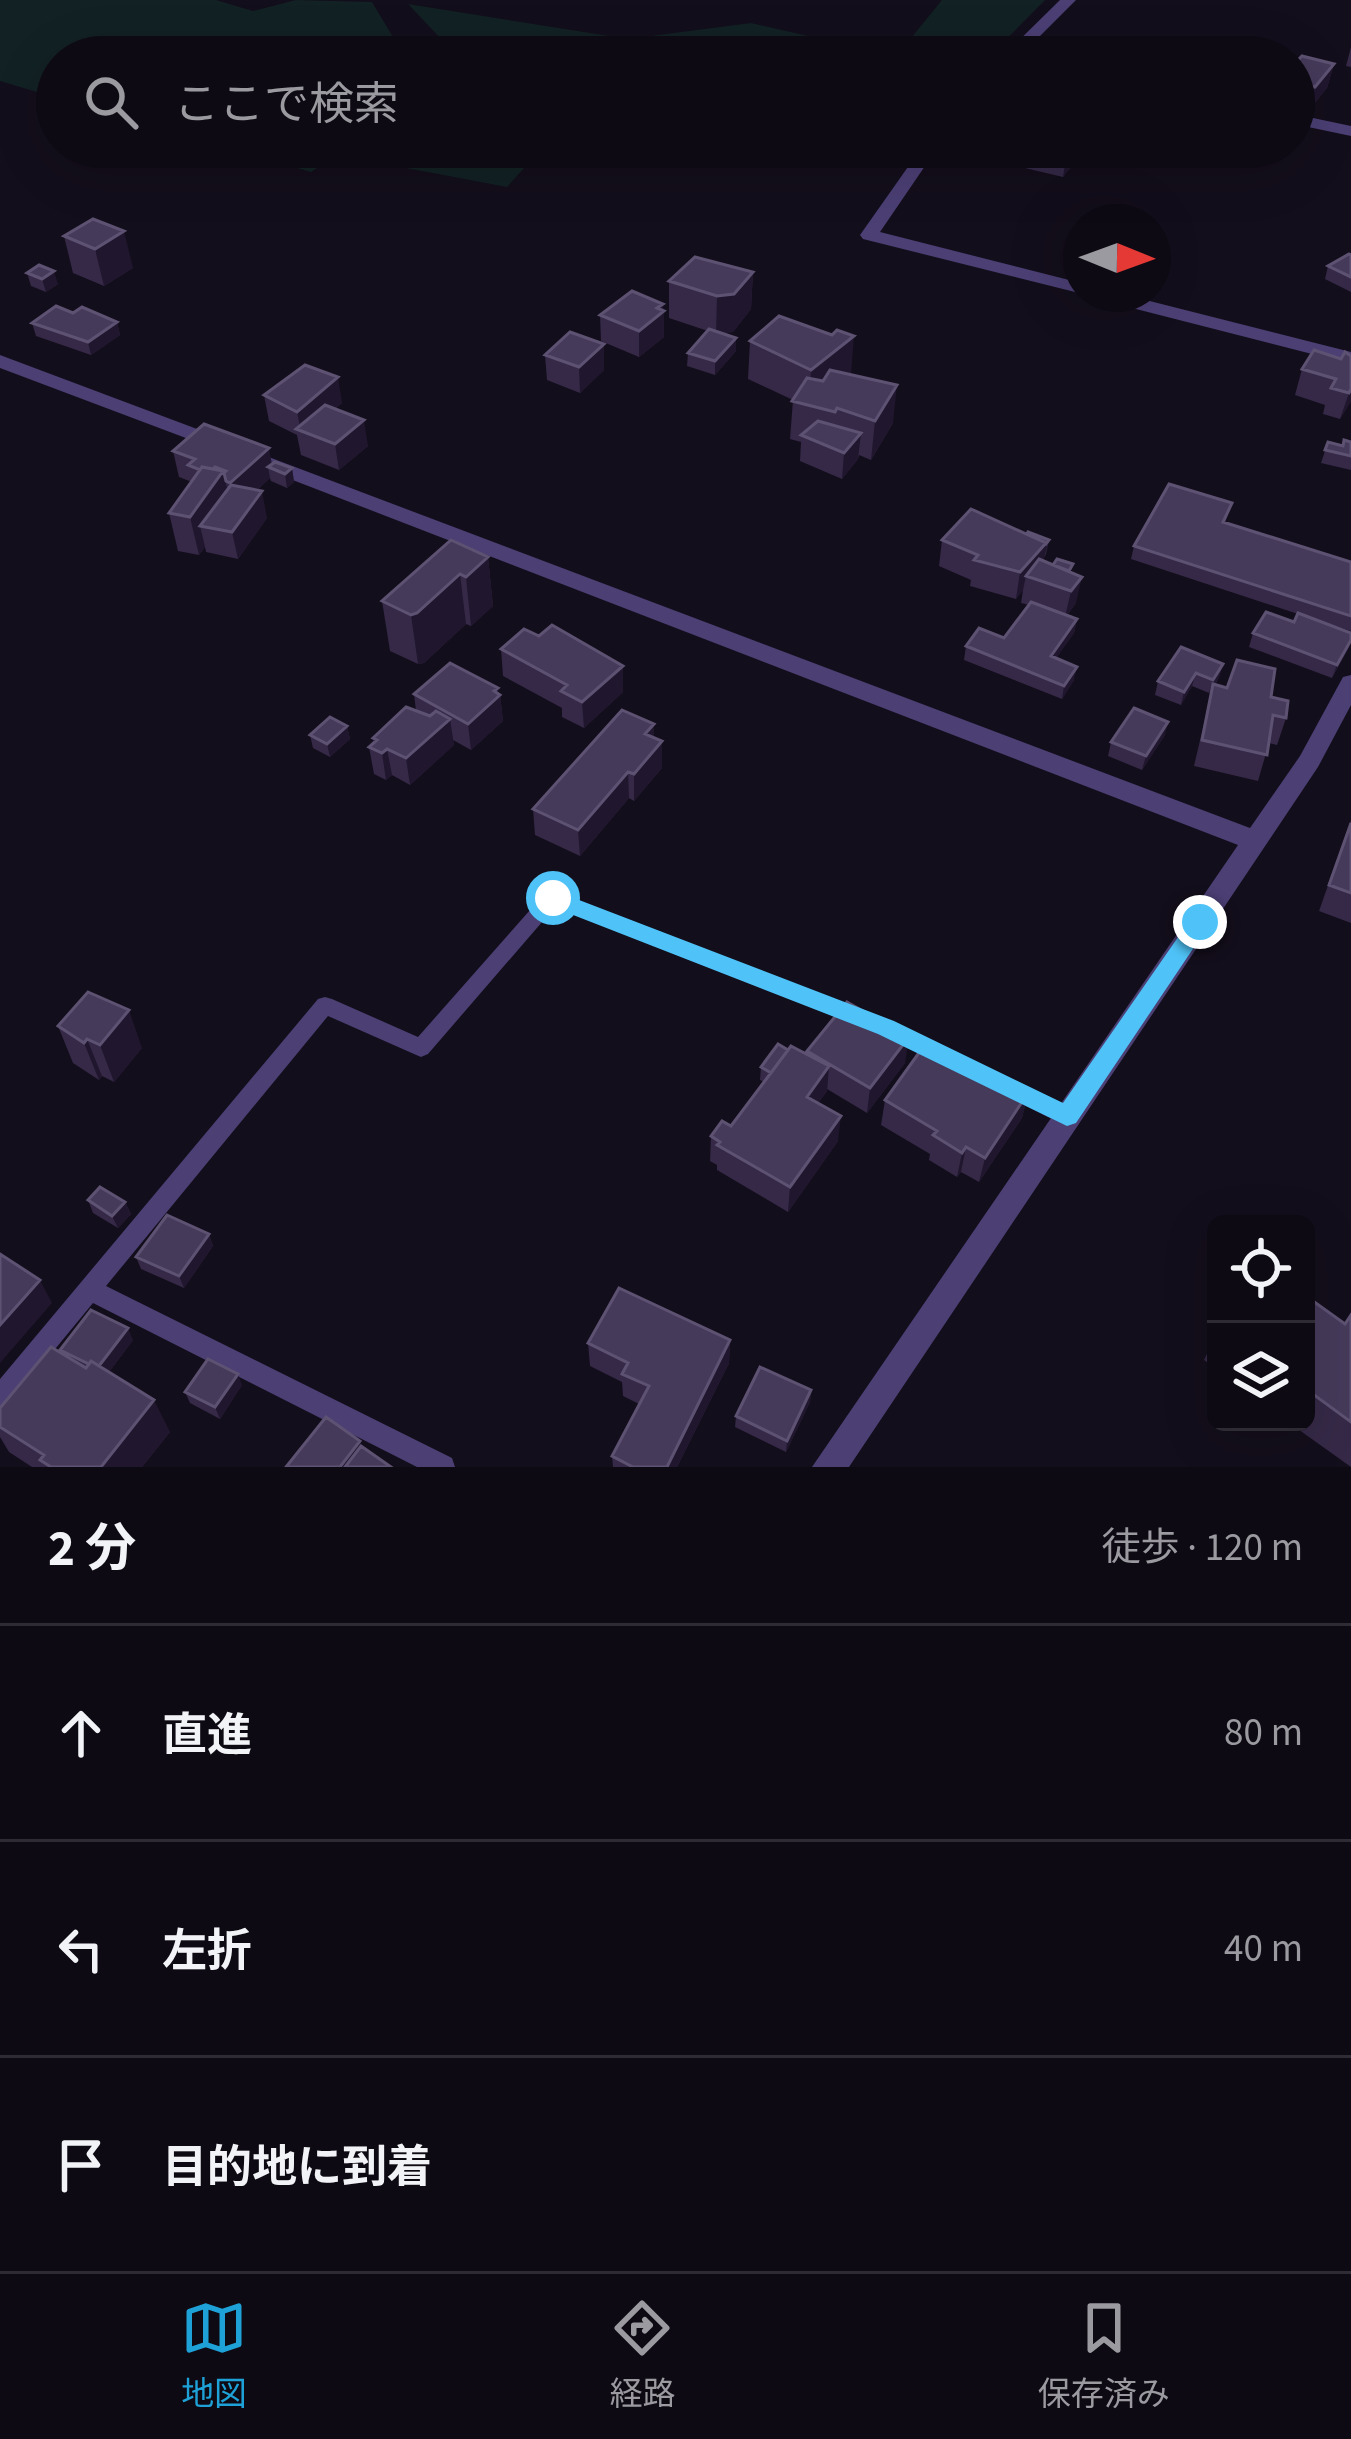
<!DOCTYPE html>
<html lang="ja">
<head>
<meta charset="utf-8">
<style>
  :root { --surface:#0e0a14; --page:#1c1822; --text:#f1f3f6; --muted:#9b9aa0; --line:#2e2b34; --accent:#1da1d6 }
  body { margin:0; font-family:"Source Sans 3","Noto Sans JP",sans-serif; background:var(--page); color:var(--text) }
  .controls { position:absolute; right:36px; bottom:36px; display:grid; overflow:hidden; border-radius:18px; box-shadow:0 12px 48px #0002 }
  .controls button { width:108px; height:108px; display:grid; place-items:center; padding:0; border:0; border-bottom:3px solid var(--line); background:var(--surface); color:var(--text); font:60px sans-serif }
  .compass { position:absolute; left:1063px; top:204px; width:108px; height:108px; border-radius:50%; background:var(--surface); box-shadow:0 12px 48px #0002; rotate:91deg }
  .stop { position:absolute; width:36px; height:36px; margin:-27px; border:9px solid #4fc3f7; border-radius:50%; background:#fff }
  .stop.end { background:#4fc3f7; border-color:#fff; box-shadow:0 3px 12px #0008 }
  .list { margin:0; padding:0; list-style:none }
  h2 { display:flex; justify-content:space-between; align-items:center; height:156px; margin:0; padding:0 48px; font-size:51px }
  h2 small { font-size:39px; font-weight:400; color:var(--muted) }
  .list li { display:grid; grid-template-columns:78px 1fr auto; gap:36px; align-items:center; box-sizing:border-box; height:216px; padding:0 48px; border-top:3px solid var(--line) }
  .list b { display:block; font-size:45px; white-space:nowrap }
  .list em { font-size:39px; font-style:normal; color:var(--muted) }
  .icon { flex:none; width:66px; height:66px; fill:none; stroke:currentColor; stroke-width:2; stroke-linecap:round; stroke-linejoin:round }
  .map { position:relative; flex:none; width:1351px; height:1467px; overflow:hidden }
  .search { position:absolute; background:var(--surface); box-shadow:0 12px 48px #0002; left:36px; right:36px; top:36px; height:132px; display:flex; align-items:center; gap:30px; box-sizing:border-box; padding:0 42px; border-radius:66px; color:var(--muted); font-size:45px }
  .sheet { height:804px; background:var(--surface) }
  nav { display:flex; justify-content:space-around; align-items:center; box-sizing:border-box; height:168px; border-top:3px solid var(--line); background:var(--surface); font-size:33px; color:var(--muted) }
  nav a { display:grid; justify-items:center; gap:6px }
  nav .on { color:var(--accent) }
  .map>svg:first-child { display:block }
  .green { fill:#122124 }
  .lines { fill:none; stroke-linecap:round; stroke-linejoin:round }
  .lane { fill:#4b3f74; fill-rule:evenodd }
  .street { fill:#4b3f74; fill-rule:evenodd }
  .wall { fill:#352947 }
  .shaded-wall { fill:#20162e }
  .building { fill:#463a5a; stroke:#5e5273; stroke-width:3 }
  .route { fill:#4fc3f7 }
</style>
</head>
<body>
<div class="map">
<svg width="1351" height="1467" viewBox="0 0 1351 1467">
  <rect width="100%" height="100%" fill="#130e1b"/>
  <path class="green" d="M0 0H216L253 11 296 0 372 2 405 57H57V98L0 81Z
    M942 0H1045L990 56 911 38Z
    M408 4 628 39 751 23 883 53 880 57H458Z
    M225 147H543L507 187 337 155 311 172Z"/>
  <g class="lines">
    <path class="lane" d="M552 890 870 1013 873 1019 870 1025 863 1028 856 1025 555 907 428 1054 421 1057 414 1054 328 1016 106 1286 452 1458 455 1467H417L93 1303 9 1405 0 1409V1379L318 999 325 997 332 999 418 1037 545 893Z
      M889 1020 952 1050 956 1056 952 1062 945 1065 938 1062 882 1035 879 1029 882 1023Z
      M1008 1078 1076 1109 1079 1116 1076 1123 1068 1125 1060 1123 1000 1093 997 1087 1000 1081Z"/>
    <path class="street" d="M1060 0H1076L1029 47 1057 57H1002Z
      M1294 114 1351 126V136L1294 124Z
      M922 147H938L880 232 1081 283 1083 294 863 239 860 235Z
      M1091 294H1122L1351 352V364L1093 298Z
      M0 355 229 441 232 445 222 451 215 449 0 368Z
      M266 456 1250 828 1300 756 1343 677 1351 675V705L1318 767 849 1467H812L1238 845 259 467 256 462 259 457Z"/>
  </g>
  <path class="wall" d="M1351 47V67L1346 66Z
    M1294 64H1334L1327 88 1308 111 1294 107Z
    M1077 149 1075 161 1063 177 1025 168 1027 155Z
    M93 219 133 268 104 286 73 273 64 236Z
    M1351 255V292L1325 279 1328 266Z
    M753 272 751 309 733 332 721 333 736 351 715 375 687 366 688 353 708 331 669 318V281Z
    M27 273 58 284 46 292 31 286Z
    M663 304 664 337 639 357 601 341 600 315Z
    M73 313 117 322 120 335 91 355 36 336 32 323Z
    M750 341 850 374 893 423 871 460 859 455 858 459 842 479 800 461 801 442 790 439 793 400 748 379Z
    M545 355 604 370 580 393 547 380Z
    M1341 359 1351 401 1340 419 1323 414 1325 405 1295 395 1302 369Z
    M264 395 342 403 335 409 368 446 339 470 301 455 297 435 269 421Z
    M1328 442 1343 446 1351 442V470L1321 463Z
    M173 451 292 468 294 482 287 488 271 481 270 478 257 490 267 518 238 559 206 552 205 547 199 555 178 551 169 513 192 482 179 477Z
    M1232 503 1225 523 1351 562V631L1314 619 1349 647 1332 678 1249 647 1253 633 1294 622 1298 614 1131 559 1134 546Z
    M1027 534 1049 540 1046 554 1042 561 1072 573 1076 603 1067 615 1077 619 1074 633 1056 658 1074 680 1062 699 964 660 966 646 1004 638 1029 605 1021 603 1023 590 1016 599 970 586 971 580 939 566 942 540Z
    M488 557 493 606 471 626 466 624 424 663 418 664 390 651 382 601Z
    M539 636 623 692 584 728 562 717V708L503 676 501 649Z
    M1223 664 1219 677 1215 685 1271 697 1286 718 1277 745 1269 743 1258 781 1194 766 1212 689 1209 693 1192 686 1181 705 1155 695 1158 681Z
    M498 688V694L500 695 503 721 471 750 453 740 454 745 410 785 392 775 386 780 374 774 369 747 374 744 373 738 416 711 414 694Z
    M654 724V738L662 768 634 801 629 798 580 856 535 835 533 809Z
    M347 726 350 739 330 757 313 748 310 735Z
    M1165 735 1142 770 1108 756 1111 742Z
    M1351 820V923L1319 911Z
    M58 1026 142 1048 114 1082 102 1076 99 1080 73 1063Z
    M788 1050 807 1054V1051L905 1063 867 1113 827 1089 818 1103 838 1141 788 1212 717 1170V1165L710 1161 711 1136 731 1126 764 1082 760 1080 761 1067Z
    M1028 1093 1022 1118 979 1182 961 1172 957 1177 929 1160 930 1154 881 1125 885 1100Z
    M88 1200 125 1202 131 1214 118 1228 93 1213Z
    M209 1234 213 1246 184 1288 141 1269 136 1257Z
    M1306 1296 1345 1324 1351 1315V1467L1288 1422H1306Z
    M1216 1335V1369L1204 1360Z
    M133 1340 109 1372 170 1432 142 1467H32L9 1452 0 1437V1408L63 1354 60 1350Z
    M730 1340 729 1363 677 1467H613L612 1456 639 1404 623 1396 622 1382 590 1366 588 1343Z
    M242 1385 220 1419 190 1403 185 1392Z
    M811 1390 810 1402 786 1452 735 1427 736 1416Z"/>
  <path class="shaded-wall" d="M1334 64 1327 88 1308 111 1315 87Z
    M1077 149 1075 161 1063 177 1065 164Z
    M124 231 133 268 104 286 95 249Z
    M54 271 58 284 46 292 42 279Z
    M753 272 751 309 733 332 716 334 717 296Z
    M663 304 664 337 639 357V331Z
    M117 322 120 335 91 355 88 342Z
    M854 336 851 374 809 407 811 370Z
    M736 338V351L715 375V361Z
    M604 344V370L580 393 579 367Z
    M338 377 342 403 307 433 301 431 297 412Z
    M897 385 893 423 871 460 875 421Z
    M1351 389V401L1340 419 1349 393Z
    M364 420 368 446 339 470 335 444Z
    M861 433 858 459 842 479 844 453Z
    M269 448 273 470 268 467 270 478 235 509 230 483Z
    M215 467 218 478 223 471 232 509 200 526 205 547 199 555 190 517Z
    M292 468 294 482 287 488 285 474Z
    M262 491 267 518 238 559 232 532Z
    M1049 540 1041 569 1026 576 1023 590 1016 599 1020 572Z
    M488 557 493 606 471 626 466 577Z
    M460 574 466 624 424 663 418 664 411 615Z
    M1082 577 1076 603 1065 617 1071 591Z
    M1077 619 1074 633 1048 670 1051 656Z
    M1351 640 1349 647 1332 678 1337 665Z
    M1223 664 1219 677 1209 693 1213 680Z
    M623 666V692L584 728 582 702Z
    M1077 667 1074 680 1062 699 1064 686Z
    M1196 673 1192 686 1181 705 1184 692Z
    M498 688V696L500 695 503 721 471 750 468 724Z
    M450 719 454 745 410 785 406 758Z
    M1168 722 1165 735 1142 770 1146 756Z
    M654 724V750L662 741V768L634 801V774L645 734Z
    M347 726 350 739 330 757 327 744Z
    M387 749 392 775 386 780 382 753Z
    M628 772 629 798 580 856 578 830Z
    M129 1010 142 1048 114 1082 100 1045Z
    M909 1037 905 1063 867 1113 870 1088Z
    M87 1039 102 1076 99 1080 84 1043Z
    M829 1066 827 1092 804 1122 807 1097Z
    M1028 1093 1022 1118 979 1182 985 1158Z
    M841 1116 838 1141 788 1212 790 1187Z
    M966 1147 961 1172 957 1177 962 1153Z
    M125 1202 131 1214 118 1228 112 1216Z
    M209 1234 213 1246 184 1288 179 1276Z
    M40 1280 52 1303 0 1363V1325Z
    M128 1328 133 1340 103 1380 97 1369Z
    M730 1340 729 1363 677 1467H667Z
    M238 1374 242 1385 220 1419 215 1407Z
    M811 1390 810 1402 786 1452 787 1441Z
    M154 1400 170 1432 142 1467H101Z
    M360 1441 363 1452 352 1467H340Z"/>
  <path class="building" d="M948 48 985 57H938Z
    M1302 56 1334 64 1315 87 1294 82V64Z
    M1033 147H1065L1077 149 1065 164 1027 155Z
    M93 219 124 231 95 249 64 236Z
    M1349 254 1351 255V277L1328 266Z
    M695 257 753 272 734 294 717 296 669 281Z
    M39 265 54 271 42 279 27 273Z
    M632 291 663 304 657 308 664 311 639 331 600 315Z
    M56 306 73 313 82 307 117 322 88 342 32 323Z
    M779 316 832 335 837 330 854 336 811 370 750 341Z
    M709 329 736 338 715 361 688 353Z
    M570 332 604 344 579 367 545 355Z
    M1314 350 1341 359 1345 352 1351 356V389L1349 393 1331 388 1336 379 1302 369Z
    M305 365 338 377 297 412 264 395Z
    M830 370 897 385 875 421 837 408 835 412 792 401 807 378 823 381Z
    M325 405 364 420 335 444 296 429Z
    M818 421 861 433 844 453 801 435Z
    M204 424 269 448 230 483 226 481 224 473 226 471 215 467 213 469 202 467 200 470 188 465 195 459 173 451Z
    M1344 440 1351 442V456L1325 450 1328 442 1343 446Z
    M275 462 292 468 285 474 268 467Z
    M202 467 223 471 190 517 169 513Z
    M1169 484 1232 503 1223 522 1351 562V616L1134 546Z
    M231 485 262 491 232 532 200 526Z
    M971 509 1046 543 1020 572 974 560 978 555 942 540Z
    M1028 532 1049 540 1045 545 1046 543 1027 534Z
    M451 540 488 557 466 577 460 574 417 613 411 615 382 601Z
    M1039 559 1082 577 1071 591 1026 576Z
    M1057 559 1073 564 1069 571 1053 565Z
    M1031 602 1077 619 1051 656 1077 667 1064 686 966 646 979 628 1004 638Z
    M1266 612 1294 622 1298 613 1351 633V640L1337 665 1253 633Z
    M552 625 623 666 582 702 561 691 567 685 501 649 524 629 539 636Z
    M1181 647 1223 664 1213 680 1196 673 1184 692 1158 681Z
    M1237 660 1275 669 1271 697 1288 701 1286 718 1273 715 1267 755 1202 740 1213 684 1227 688Z
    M450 663 498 688 494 691 500 695 468 724 414 694Z
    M406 707 430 716 436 711 450 719 406 758 387 749 382 753 369 747 377 740 373 738Z
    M1134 708 1168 722 1146 756 1111 742Z
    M622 710 654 724 645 734 662 741 634 774 628 772 578 830 533 809Z
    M330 717 347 726 327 744 310 735Z
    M1351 823V893L1329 885Z
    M88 992 129 1010 100 1045 87 1039 84 1043 58 1026Z
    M847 1002 909 1037 870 1088 807 1051Z
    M926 1043 1028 1093 985 1158 966 1147 962 1153 933 1135 937 1131 885 1100Z
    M778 1044 788 1050 771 1073 761 1067Z
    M791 1046 829 1066 807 1097 841 1116 790 1187 717 1145 720 1142 711 1136 722 1121 731 1126Z
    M100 1187 125 1202 112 1216 88 1200Z
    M167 1215 209 1234 179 1276 136 1257Z
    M0 1254 40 1280 0 1325Z
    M619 1288 730 1340 667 1467H633L612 1456 649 1386 622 1374 628 1363 588 1343Z
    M1306 1296 1345 1324 1351 1315V1422L1306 1389Z
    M91 1310 128 1328 99 1366 91 1361 89 1364 60 1350Z
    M51 1347 86 1368 91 1361 154 1400 101 1467H51L40 1460 44 1455 0 1427V1408Z
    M208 1359 238 1374 215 1407 185 1392Z
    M760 1367 811 1390 787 1441 736 1416Z
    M326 1417 360 1441 340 1467H286Z
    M361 1446 391 1467H345Z"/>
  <path class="route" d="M553 890 894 1021 1063 1103 1192 917 1200 914 1211 922 1076 1123 1067 1126 878 1034 545 904V892Z"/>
</svg>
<div class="controls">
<button><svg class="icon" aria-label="locate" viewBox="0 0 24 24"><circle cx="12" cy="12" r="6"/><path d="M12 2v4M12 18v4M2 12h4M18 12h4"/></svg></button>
<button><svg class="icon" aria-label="layers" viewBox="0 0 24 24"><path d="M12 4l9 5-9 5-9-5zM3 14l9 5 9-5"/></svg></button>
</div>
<svg class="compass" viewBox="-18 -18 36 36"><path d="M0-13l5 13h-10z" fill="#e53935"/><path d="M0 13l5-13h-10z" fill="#9b9aa0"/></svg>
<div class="stop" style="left:553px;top:898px"></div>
<div class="stop end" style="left:1200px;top:922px"></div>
<div class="search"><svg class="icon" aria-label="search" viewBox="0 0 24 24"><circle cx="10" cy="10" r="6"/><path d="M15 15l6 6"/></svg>ここで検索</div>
</div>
<section class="sheet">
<h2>2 分<small>徒歩 · 120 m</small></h2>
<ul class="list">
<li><svg class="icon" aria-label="ahead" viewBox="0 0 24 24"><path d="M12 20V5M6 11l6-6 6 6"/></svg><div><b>直進</b></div><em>80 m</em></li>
<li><svg class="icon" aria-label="left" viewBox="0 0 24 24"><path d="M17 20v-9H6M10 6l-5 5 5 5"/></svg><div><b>左折</b></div><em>40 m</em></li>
<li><svg class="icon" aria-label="arrive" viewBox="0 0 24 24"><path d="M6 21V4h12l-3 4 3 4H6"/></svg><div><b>目的地に到着</b></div></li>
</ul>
</section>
<nav>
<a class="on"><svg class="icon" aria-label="map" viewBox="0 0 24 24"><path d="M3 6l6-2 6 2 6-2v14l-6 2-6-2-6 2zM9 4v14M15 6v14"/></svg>地図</a>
<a><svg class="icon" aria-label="directions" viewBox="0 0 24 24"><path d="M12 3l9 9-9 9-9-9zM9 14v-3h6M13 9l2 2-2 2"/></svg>経路</a>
<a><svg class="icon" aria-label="saved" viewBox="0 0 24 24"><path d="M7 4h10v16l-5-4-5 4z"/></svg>保存済み</a>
</nav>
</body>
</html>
